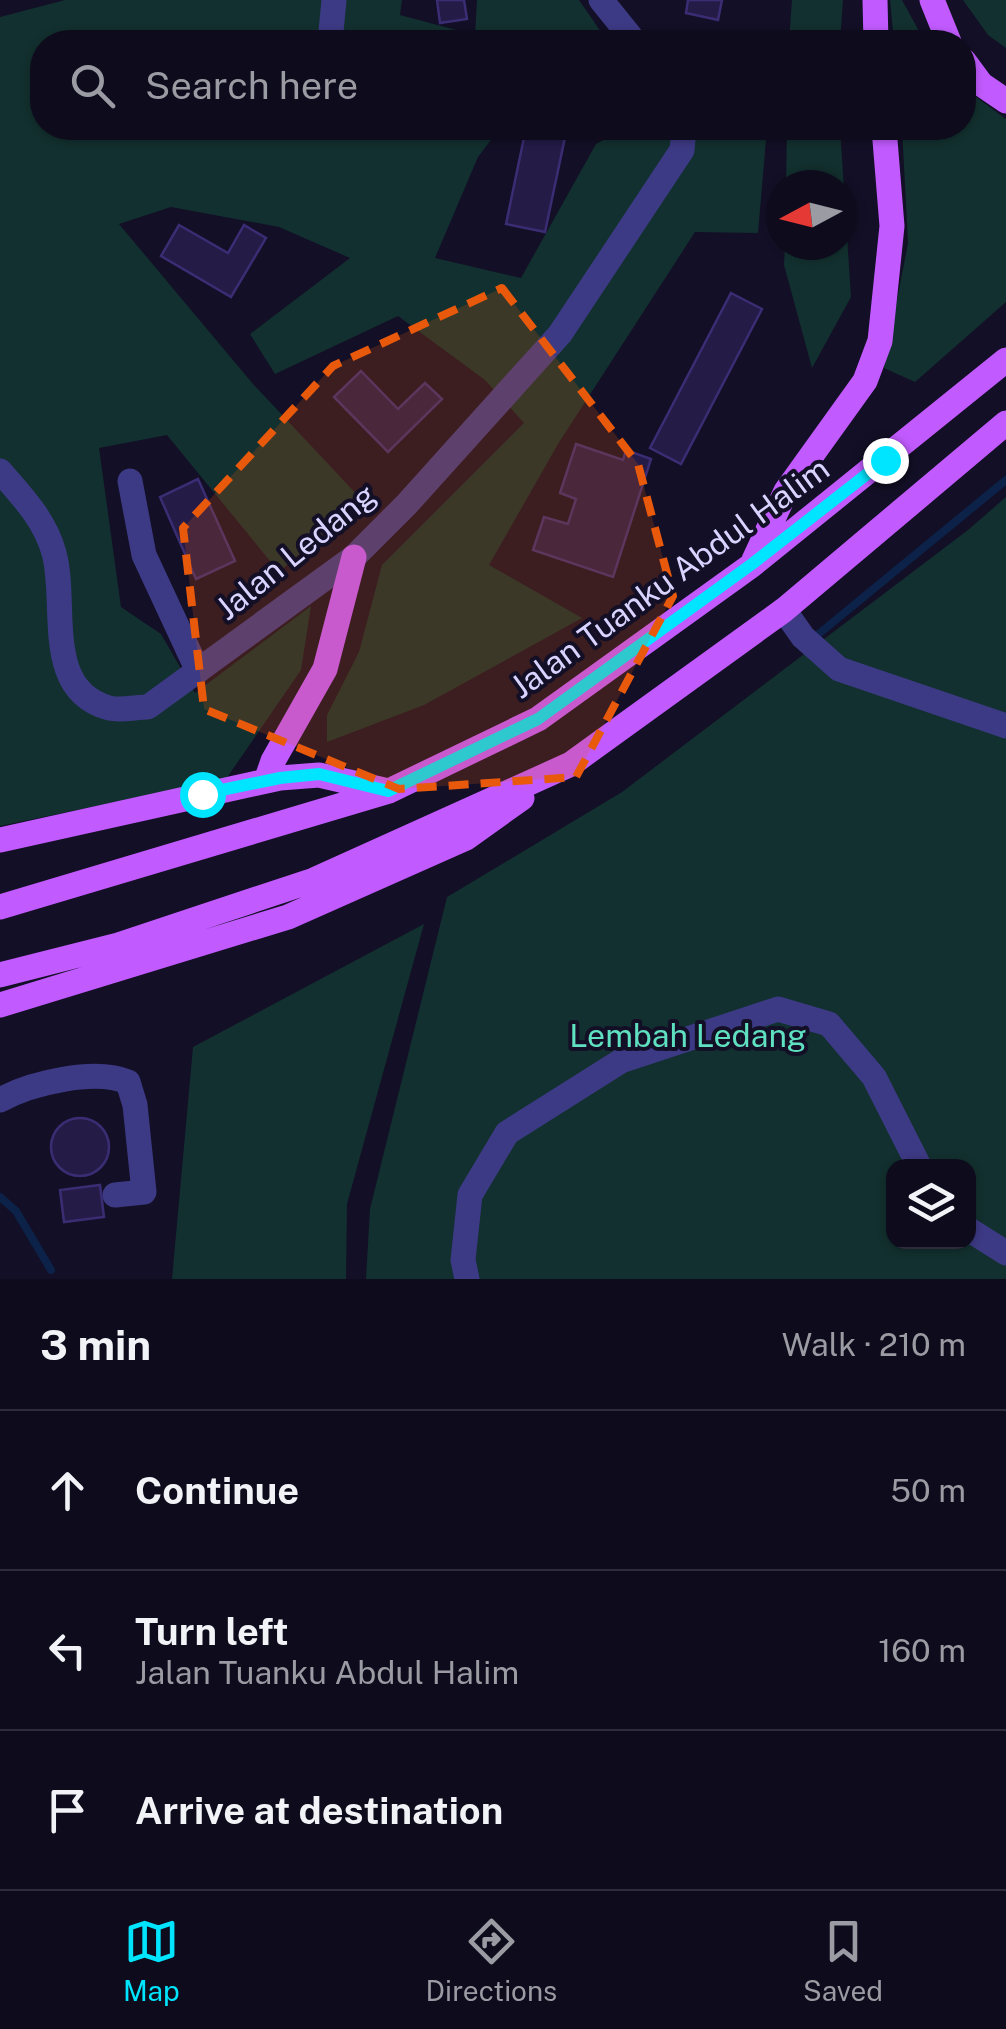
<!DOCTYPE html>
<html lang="en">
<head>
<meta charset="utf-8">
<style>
  :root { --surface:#0e0b1c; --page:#1c1929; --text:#f1f3f6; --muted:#9b9ba3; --line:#2e2b3b; --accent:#00e5ff }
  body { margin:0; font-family:"Public Sans",sans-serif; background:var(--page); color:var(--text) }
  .controls { position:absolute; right:30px; bottom:30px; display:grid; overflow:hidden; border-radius:20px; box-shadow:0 2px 8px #0004 }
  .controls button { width:90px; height:90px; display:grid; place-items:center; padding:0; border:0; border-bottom:2px solid var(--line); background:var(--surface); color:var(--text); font:50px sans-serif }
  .compass { position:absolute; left:766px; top:170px; width:90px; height:90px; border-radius:50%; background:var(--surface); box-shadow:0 2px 8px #0004; rotate:263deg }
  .stop { position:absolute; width:30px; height:30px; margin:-22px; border:8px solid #00e5ff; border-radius:50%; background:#fff }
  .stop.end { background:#00e5ff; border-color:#fff; box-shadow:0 2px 10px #0008 }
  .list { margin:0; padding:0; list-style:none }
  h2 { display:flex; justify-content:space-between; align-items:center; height:130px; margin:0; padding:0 40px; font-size:42px }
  h2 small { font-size:32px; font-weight:400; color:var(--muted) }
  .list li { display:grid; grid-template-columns:65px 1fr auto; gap:30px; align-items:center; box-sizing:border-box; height:160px; padding:0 40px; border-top:2px solid var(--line) }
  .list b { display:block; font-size:38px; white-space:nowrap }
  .list p { margin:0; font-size:32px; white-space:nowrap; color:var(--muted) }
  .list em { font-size:32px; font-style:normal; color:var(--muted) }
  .icon { flex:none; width:55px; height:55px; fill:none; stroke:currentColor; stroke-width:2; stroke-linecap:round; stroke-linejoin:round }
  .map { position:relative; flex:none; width:1006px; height:1279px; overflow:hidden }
  .search { position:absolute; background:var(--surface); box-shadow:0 2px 8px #0004; left:30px; right:30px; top:30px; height:110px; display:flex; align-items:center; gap:25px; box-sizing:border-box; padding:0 35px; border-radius:40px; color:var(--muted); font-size:38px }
  .sheet { height:610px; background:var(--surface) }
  nav { display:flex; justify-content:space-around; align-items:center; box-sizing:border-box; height:140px; border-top:2px solid var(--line); background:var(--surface); font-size:28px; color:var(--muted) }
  nav a { display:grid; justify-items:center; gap:5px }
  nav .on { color:var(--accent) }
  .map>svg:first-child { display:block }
  .green { fill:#12302f; fill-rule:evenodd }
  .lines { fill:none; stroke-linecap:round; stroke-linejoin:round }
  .stream { stroke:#0c2248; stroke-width:8 }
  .building { fill:#241b47; stroke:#3b2d73; stroke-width:2.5 }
  .minor { stroke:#3d3a85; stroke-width:25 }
  .major { stroke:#c25bff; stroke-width:25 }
  .route { stroke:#00e5ff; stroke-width:12 }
  .marked { fill:#e8590c; fill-opacity:0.2; stroke:#e8590c; stroke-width:8; stroke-dasharray:20 12; stroke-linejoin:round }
  .labels { text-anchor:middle; stroke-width:8; stroke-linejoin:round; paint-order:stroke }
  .street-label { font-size:32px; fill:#d9d4ff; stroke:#130f26 }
  .park-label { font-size:32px; fill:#5fe0c0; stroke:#130f26 }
</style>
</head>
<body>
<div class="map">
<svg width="1006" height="1279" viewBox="0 0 1006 1279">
  <rect width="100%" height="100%" fill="#130f26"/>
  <path class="green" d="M65 0H402L400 15 475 35 477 0H579L608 42H42V128H500L478 157 435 258 521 278 596 144 626 128H767L758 233 695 232 558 444 489 565 582 618 424 705 327 742V715L359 652 382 565 524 423 485 380 398 316 275 374 250 334 350 258 279 227 171 207 119 224 253 384 362 500 279 572 167 435 99 448 121 607 161 634 195 693 311 606 301 670 226 779 0 826V17Z
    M792 0H843L840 42H789Z
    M890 0H902L925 42H894Z
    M963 0H1006V48L988 35Z
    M964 88 1006 119V302L915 382 884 368 908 243 902 128H964Z
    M787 128H840L851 297 812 368 784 265 785 245H841V185H786Z
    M1006 497V1279H366L370 1209 447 897 622 792 968 530ZM894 1166H968V1242H894Z
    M424 924 347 1204 346 1279H172L193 1047Z"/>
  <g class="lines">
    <path class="stream" d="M815 637 1006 480
      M0 1197 16 1211 51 1270"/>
  </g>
  <path class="building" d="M437 0H464L467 19 440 23Z
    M688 0H722L718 20 686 13Z
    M526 128H567L545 232 506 224Z
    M179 225 228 253 244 225 266 238 231 297 161 256Z
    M731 293 762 309 681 464 650 448Z
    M361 371 398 409 425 383 442 399 388 452 334 397Z
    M576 444 623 460 626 450 651 459 613 577 533 550 544 517 568 524 576 499 560 493Z
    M198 479 235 561 196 579 160 497Z
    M51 1147a29 29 0 1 1 58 0a29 29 0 1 1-58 0Z
    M100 1185 104 1217 64 1222 60 1190Z"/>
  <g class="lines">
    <path class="minor" d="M601 0 635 42
      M330 42 334 0
      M0 471C22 496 45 520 54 553 68 604 42 690 109 708 121 711 136 707 148 707L354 557 406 505 560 334 682 150 684 128
      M130 481 144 555 198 671
      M784 610 803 637 839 669 1006 726
      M0 1100C31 1083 95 1068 128 1082L135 1105 144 1192 115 1195
      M968 1229 1006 1253
      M467 1279 463 1260 470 1195 507 1133 621 1061 778 1009 829 1024 874 1077 919 1166"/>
    <path class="major" d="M875 0 876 42
      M932 0 949 42
      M964 61 981 84 1006 101
      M754 560 786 491 865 381 880 341 892 226 884 128
      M266 781 273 761 325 669 354 557
      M0 840 280 778 319 775 384 790
      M0 907 389 791 538 719 752 565 1006 360
      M0 975 118 945 314 880 571 764 784 610 1006 423
      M0 1005 288 917 466 838 522 798"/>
  </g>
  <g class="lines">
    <path class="route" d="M202 794 280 778 319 774 388 791 538 719 752 564 885 460"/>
  </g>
  <path class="marked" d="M502 288 638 464 673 596 576 777 399 789 204 709 183 528 333 366Z"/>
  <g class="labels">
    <g class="street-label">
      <text transform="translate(296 552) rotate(-39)" y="11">Jalan Ledang</text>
      <text transform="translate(670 578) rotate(-36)" y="11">Jalan Tuanku Abdul Halim</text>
    </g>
    <g class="park-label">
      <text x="688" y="1047">Lembah Ledang</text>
    </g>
  </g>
</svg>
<div class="controls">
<button><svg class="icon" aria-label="layers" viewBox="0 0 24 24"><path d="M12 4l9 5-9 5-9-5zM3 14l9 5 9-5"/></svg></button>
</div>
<svg class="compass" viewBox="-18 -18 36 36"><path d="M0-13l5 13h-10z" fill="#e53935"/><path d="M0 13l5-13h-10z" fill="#9b9ba3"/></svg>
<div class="stop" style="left:202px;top:794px"></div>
<div class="stop end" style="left:885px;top:460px"></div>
<div class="search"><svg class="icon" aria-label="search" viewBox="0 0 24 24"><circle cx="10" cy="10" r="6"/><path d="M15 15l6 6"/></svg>Search here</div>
</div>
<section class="sheet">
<h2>3 min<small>Walk · 210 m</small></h2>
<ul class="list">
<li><svg class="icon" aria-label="ahead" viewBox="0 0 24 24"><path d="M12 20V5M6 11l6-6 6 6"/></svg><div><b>Continue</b></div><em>50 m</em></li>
<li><svg class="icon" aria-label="left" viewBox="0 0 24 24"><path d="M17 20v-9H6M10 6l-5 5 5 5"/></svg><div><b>Turn left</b><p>Jalan Tuanku Abdul Halim</p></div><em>160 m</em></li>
<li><svg class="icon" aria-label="arrive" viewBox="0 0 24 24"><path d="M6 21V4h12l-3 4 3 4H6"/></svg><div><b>Arrive at destination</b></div></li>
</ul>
</section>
<nav>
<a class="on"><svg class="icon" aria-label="map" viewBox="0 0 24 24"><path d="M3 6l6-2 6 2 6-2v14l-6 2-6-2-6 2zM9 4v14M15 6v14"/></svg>Map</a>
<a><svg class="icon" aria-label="directions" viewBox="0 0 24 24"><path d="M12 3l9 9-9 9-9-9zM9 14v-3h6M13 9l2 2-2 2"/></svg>Directions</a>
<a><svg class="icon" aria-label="saved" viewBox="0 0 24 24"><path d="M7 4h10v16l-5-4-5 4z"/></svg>Saved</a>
</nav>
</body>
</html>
